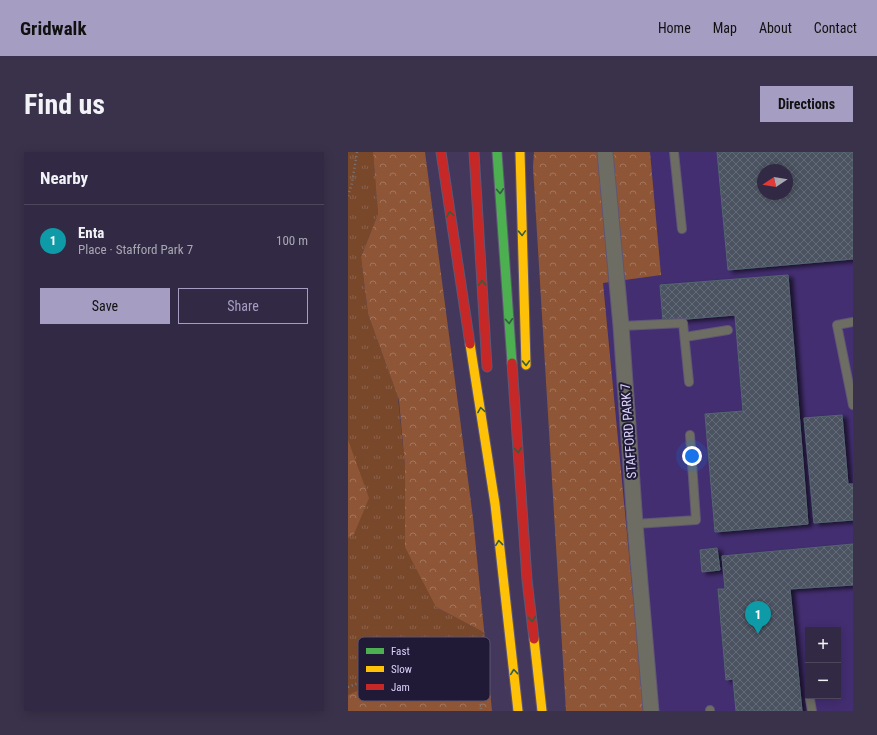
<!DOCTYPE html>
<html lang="en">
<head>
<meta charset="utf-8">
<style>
  :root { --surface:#322a44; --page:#3a324b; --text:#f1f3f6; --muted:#a8a7b2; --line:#4d465d; --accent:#a59dc2 }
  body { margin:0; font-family:"Roboto Condensed",sans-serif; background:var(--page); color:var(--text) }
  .controls { position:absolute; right:12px; bottom:12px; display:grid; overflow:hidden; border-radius:0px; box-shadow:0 2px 10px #0003 }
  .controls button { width:36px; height:36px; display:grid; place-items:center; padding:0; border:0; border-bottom:1px solid var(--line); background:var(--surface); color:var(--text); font:20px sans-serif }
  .compass { position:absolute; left:409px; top:12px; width:36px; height:36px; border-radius:50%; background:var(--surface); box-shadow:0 2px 10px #0003; rotate:258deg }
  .you { position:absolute; left:344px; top:304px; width:14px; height:14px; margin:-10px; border:3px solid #fff; border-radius:50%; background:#1a73e8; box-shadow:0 0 0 6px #1a73e833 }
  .badge { display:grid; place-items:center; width:26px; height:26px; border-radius:50%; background:var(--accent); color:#fff; font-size:13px; font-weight:700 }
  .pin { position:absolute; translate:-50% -33px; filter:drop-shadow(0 1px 2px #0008) }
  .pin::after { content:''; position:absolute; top:21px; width:14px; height:12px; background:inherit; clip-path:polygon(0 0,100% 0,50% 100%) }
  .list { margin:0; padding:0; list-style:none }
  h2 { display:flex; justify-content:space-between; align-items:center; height:52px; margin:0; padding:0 16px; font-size:17px }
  h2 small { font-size:13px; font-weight:400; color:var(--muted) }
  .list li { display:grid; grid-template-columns:26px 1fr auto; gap:12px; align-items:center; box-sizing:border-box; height:72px; padding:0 16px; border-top:1px solid var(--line) }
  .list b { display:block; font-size:15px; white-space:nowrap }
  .list p { margin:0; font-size:13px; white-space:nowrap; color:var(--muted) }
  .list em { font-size:13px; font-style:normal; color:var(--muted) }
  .actions { display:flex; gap:8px; padding:12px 16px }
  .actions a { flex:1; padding:9px 0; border:1px solid var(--accent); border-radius:0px; text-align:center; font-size:14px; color:var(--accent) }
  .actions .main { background:var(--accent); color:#111 }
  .map { position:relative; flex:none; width:505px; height:559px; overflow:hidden; border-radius:0px }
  header { display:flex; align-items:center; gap:24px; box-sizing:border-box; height:56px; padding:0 20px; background:var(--accent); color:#111 }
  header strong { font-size:19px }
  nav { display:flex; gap:22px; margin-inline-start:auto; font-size:14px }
  .intro { display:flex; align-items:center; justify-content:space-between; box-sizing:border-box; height:96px; padding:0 24px }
  h1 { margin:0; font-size:28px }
  .button { padding:10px 18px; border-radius:0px; background:var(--accent); color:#111; font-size:14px; font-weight:700 }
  main { display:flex; gap:24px; padding:0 24px }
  aside { flex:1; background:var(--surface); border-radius:0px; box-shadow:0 2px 10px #0003 }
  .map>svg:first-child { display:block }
  .built { fill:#432e71; fill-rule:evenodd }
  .grass { fill:url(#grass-tufts) }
  .forest { fill:url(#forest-crowns) }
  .building { fill:url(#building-cross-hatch); stroke:#54656f; fill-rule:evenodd; filter:url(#shadow) }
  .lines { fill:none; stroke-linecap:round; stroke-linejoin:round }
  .lane-casing { stroke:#5f5675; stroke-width:10 }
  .street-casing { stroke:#5f5675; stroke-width:17 }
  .fast-casing { stroke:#5f5675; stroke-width:11 }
  .slow-casing { stroke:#5f5675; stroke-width:11 }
  .jam-casing { stroke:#5f5675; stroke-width:11 }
  .path { stroke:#787679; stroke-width:2.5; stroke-dasharray:1 3; stroke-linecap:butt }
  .lane { stroke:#6d6d64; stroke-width:8 }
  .street { stroke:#6d6d64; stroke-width:15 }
  .fast { stroke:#4caf50; stroke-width:9 }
  .slow { stroke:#ffc107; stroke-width:9 }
  .jam { stroke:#c62828; stroke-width:9 }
  .oneway { stroke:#345d42 }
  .labels { text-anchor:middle; stroke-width:4; stroke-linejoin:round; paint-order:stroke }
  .street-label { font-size:13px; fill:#dad3fa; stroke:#211a37 }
  .key { fill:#211a37; stroke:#585272; stroke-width:1 }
  .key-label { font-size:11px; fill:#dad3fa }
</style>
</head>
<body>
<header>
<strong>Gridwalk</strong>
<nav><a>Home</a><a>Map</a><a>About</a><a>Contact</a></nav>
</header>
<div class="intro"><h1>Find us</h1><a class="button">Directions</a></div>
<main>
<aside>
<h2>Nearby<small></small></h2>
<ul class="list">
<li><span class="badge" style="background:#0f9aa8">1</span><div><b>Enta</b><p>Place · Stafford Park 7</p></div><em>100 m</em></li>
</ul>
<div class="actions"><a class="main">Save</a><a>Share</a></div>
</aside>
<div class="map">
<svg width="505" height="559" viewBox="0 0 505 559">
  <defs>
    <pattern id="grass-tufts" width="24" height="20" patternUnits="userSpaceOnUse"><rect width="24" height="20" fill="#79482b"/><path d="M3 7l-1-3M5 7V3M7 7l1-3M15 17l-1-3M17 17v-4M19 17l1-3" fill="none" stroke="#8b624b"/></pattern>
    <pattern id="forest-crowns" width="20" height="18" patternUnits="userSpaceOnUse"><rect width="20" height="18" fill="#8e5636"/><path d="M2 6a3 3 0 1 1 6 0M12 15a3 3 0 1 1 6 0" fill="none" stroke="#a2755e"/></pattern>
    <pattern id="building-cross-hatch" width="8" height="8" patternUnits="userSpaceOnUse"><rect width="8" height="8" fill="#4b5361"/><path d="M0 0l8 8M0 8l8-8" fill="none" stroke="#646b79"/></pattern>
    <filter id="shadow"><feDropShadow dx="4.5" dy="2.5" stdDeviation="2" flood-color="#0009"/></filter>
  </defs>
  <rect width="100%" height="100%" fill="#43385b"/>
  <path class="built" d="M302 0H505V559H296L255 131 313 123ZM415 18H439V42H415ZM460 478H490V544H460Z"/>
  <path class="grass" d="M0 0H25L30 62 13 105 20 162 50 245 57 315 88 455 137 481 113 502 106 519 14 537 0 543Z"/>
  <path class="forest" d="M25 0H77L125 366 144 559H0V543L13 537 106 519 113 502 137 481 88 455 57 395V315L51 248 20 162 13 105 30 62Z
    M186 0H302L313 123 255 131 296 559H218L185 15Z
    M0 288 21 346 6 382 0 386Z"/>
  <path class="building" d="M369 0H505V107L380 118ZM415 18H439V42H415Z
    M440 123 460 372 367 380 357 262 395 259 387 163 315 169 312 133Z
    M494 263 500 332H505V368L466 371 456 266Z
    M505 392V433L442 437 454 559H388L385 527 378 528 370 437H377L374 404Z
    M369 396 372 418 354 420 352 398Z"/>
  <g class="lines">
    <g class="lane-casing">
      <path id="lane" d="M326 0 334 77
        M505 170 489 173 505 253
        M273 174 335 171 341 230
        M337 185 380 178
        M287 372 348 368 342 283
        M462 547 464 559
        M362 558V559"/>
    </g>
    <g class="street-casing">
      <path id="street" d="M257 0 273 174 287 372 303 559"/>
    </g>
    <g class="fast-casing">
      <path id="fast" d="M149 0 164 211"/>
    </g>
    <g class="slow-casing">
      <path id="slow" d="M172 0 178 213
        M122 192 147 352 170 559
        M186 487 194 559"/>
    </g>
    <g class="jam-casing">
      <path id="jam" d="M93 0 122 192
        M126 0 139 215
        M164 211 179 428 186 487"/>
    </g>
    <path class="path" d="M0 44 4 31 9 0
      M0 535 92 499 117 493 127 495 130 508 133 559"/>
    <use href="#lane" class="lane"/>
    <use href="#street" class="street"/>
    <use href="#fast" class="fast"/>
    <use href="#slow" class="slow"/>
    <use href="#jam" class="jam"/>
  </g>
  <defs><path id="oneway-chevron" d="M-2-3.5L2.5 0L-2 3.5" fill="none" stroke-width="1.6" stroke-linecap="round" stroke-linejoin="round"/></defs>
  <g class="oneway">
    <use href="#oneway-chevron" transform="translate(152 39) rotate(86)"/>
    <use href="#oneway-chevron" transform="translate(102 62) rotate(-99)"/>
    <use href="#oneway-chevron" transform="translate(174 81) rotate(88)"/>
    <use href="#oneway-chevron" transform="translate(134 131) rotate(-93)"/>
    <use href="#oneway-chevron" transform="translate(161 169) rotate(86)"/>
    <use href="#oneway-chevron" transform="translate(178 211) rotate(88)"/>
    <use href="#oneway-chevron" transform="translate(133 258) rotate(-99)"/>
    <use href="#oneway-chevron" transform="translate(170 298) rotate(86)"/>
    <use href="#oneway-chevron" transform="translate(151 391) rotate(-96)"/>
    <use href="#oneway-chevron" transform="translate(184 467) rotate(84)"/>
    <use href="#oneway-chevron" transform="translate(166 520) rotate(-96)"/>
  </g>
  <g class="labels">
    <g class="street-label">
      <text transform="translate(280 279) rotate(-94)" y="5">STAFFORD PARK 7</text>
    </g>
  </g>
  <rect x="10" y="485" width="132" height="64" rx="6" class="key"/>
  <rect x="18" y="496" width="18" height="6" fill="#4caf50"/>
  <rect x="18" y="514" width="18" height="6" fill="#ffc107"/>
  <rect x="18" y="532" width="18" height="6" fill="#c62828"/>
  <g class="key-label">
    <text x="43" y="503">Fast</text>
    <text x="43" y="521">Slow</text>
    <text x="43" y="539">Jam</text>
  </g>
</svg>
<div class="controls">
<button>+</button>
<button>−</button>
</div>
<svg class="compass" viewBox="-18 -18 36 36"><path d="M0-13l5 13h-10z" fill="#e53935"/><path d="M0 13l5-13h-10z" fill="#a8a7b2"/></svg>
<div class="you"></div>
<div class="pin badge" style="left:410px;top:482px;background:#0f9aa8">1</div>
</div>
</main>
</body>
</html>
